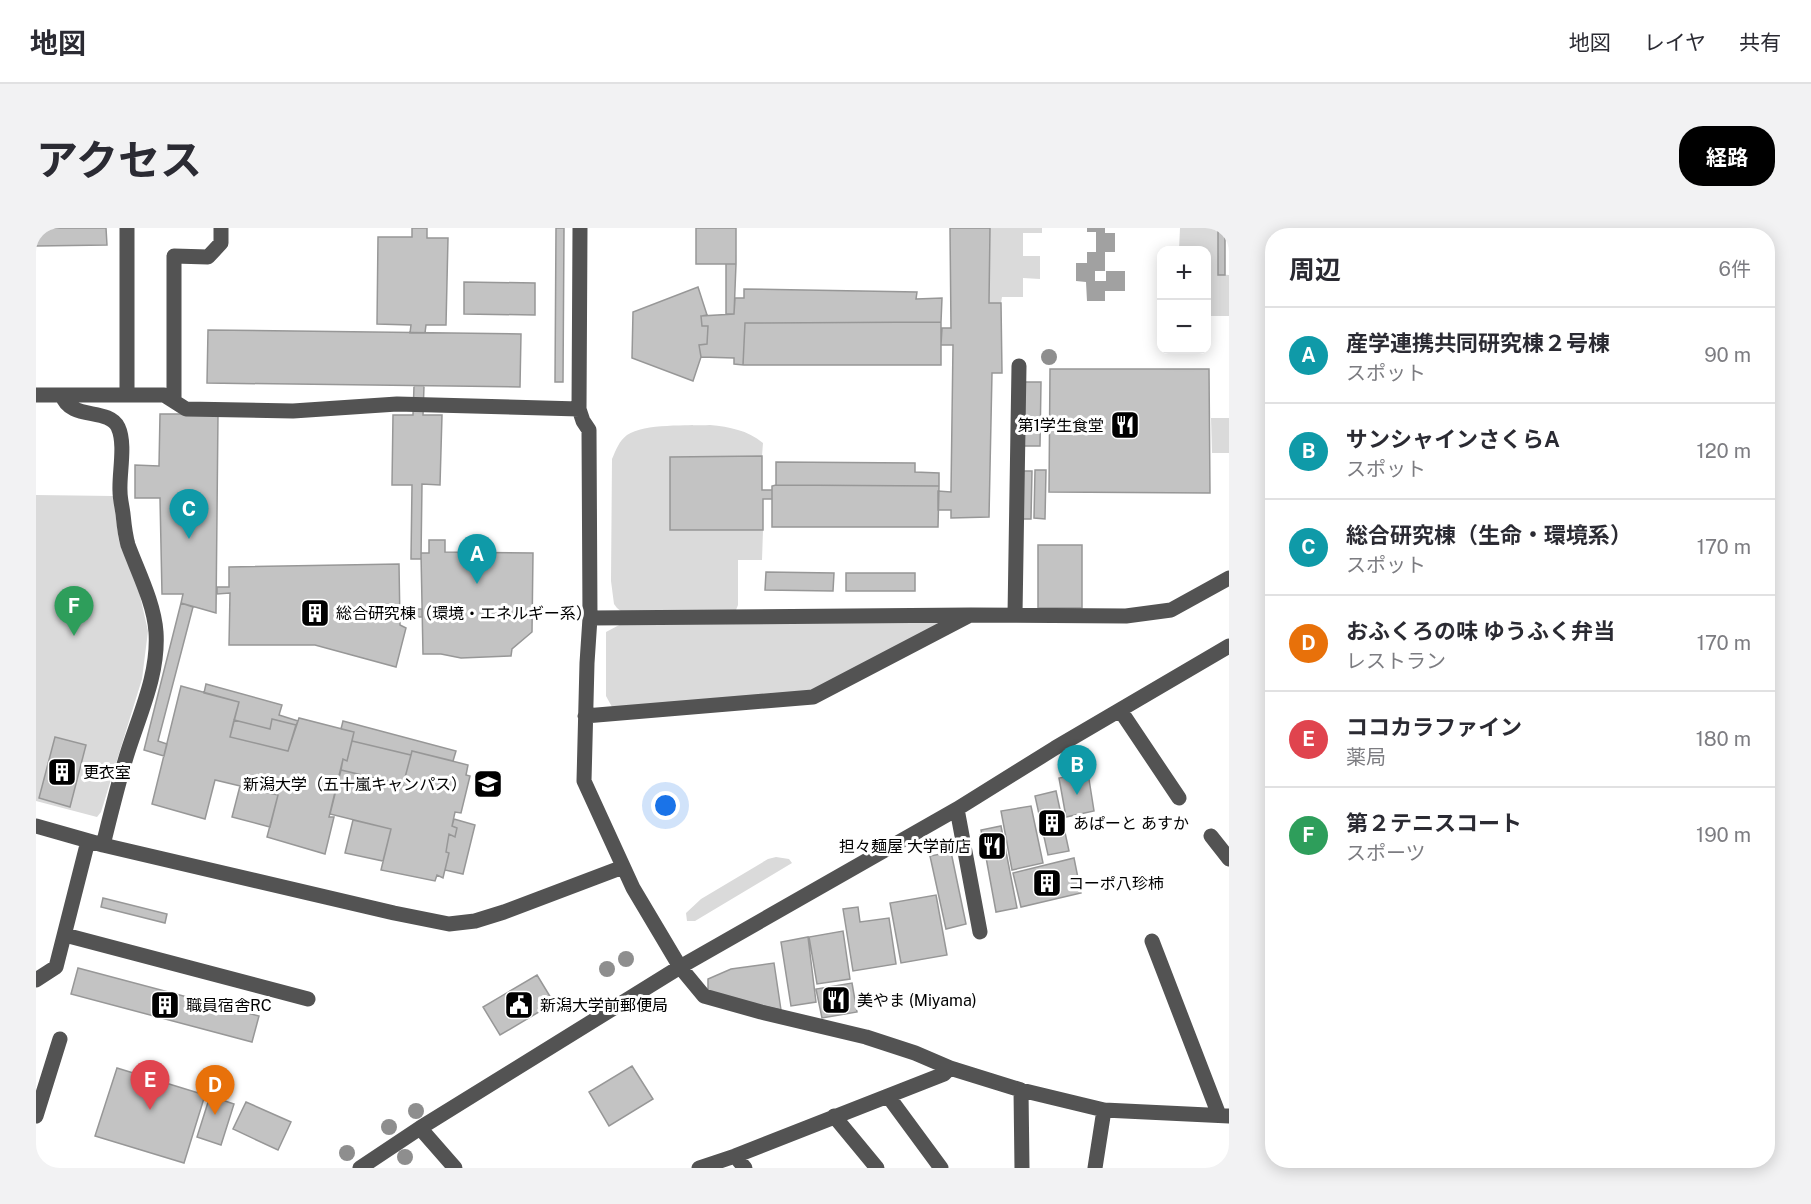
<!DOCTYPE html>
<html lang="ja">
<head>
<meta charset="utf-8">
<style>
  :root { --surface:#fff; --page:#f2f2f3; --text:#2b2b33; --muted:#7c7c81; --line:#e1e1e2; --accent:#000 }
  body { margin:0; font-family:"Public Sans","Noto Sans JP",sans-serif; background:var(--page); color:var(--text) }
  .controls { position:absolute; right:18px; top:18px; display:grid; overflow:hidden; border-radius:12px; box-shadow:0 3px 15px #0003 }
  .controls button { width:54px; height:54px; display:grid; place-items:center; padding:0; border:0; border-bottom:2px solid var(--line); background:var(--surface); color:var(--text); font:30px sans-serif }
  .you { position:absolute; left:630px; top:578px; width:21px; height:21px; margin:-15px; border:4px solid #fff; border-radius:50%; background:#1a73e8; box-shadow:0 0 0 9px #1a73e833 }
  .badge { display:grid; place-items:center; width:39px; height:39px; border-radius:50%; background:var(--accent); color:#fff; font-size:20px; font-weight:700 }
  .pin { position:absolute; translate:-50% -50px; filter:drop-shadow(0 2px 3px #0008) }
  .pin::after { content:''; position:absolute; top:32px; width:21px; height:18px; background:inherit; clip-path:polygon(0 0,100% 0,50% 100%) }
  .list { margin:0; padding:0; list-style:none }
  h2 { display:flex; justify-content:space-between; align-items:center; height:78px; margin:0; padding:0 24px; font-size:26px }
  h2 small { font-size:20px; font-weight:400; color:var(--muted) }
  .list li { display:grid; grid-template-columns:39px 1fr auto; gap:18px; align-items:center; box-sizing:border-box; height:96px; padding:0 24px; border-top:2px solid var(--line) }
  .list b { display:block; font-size:22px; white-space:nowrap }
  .list p { margin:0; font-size:20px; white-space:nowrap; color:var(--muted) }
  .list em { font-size:20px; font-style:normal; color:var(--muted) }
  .map { position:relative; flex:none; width:1193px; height:940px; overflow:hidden; border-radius:24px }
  header { display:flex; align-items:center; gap:36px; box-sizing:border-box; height:84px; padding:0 30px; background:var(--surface); border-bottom:2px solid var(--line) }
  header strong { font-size:28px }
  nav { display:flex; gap:33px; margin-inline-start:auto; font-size:21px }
  .intro { display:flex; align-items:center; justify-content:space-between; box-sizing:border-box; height:144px; padding:0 36px }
  h1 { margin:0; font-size:42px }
  .button { padding:15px 27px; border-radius:24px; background:var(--accent); color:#fff; font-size:21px; font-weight:700 }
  main { display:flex; gap:36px; padding:0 36px }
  aside { flex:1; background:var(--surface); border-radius:24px; box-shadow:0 3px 15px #0003 }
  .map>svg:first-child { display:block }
  .green { fill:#dadada; fill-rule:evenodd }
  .water { fill:#a1a1a1 }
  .building { fill:#c3c3c3; stroke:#979797; stroke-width:1.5 }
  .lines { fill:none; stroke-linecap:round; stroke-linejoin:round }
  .minor { stroke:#535353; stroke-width:15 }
  .tree { fill:#8e8e8e }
  .labels { text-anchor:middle; stroke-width:6; stroke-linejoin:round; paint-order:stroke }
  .poi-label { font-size:16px; fill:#000; stroke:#fff; text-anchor:start }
</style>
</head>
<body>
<header>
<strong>地図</strong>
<nav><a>地図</a><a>レイヤ</a><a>共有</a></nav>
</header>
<div class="intro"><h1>アクセス</h1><a class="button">経路</a></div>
<main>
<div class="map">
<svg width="1193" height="940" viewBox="0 0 1193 940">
  <rect width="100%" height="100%" fill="#fff"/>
  <path class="green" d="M954 0H1006V5H987V28H1004V51L987 50V69H966L965 75H953Z
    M1144 0H1182V46L1193 47V88H1171L1170 22H1143Z
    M1175 190H1193V225H1176Z
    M674 197C694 199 711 202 727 215L726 228 634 229V302H727L726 332H702V377L700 382 586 384 581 380 578 376 575 353 576 231C580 222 583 213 591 207 609 195 652 198 674 197Z
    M0 267 77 268 83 313 102 359 112 403 106 451 65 584 61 589 0 573ZM19 509 50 517 34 579 3 570Z
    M915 392 772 465 576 479 570 468V404L587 395Z
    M740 629 753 631 756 635 659 693H651L650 685 665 671 732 631Z"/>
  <path class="water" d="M1051 0H1069V5H1079V24H1069V43H1059V53H1070V43H1089V63H1069V73H1051L1050 54 1040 53V35H1051V24H1060V4H1051Z"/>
  <path class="building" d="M0 0H70L71 17 0 18Z
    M376 0H391V10H412L410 97H390L389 105H374L375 97 341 96 342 9H376Z
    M520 0H528L527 154H519Z
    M660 0H700V36H660Z
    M914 0H954L953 75H965L966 145H956L953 289 915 290V282H902V263L915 264 917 117H905L906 100H915Z
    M1182 0H1189V47H1182Z
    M690 36H700L698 86H690Z
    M428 54 499 55V87L428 86Z
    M662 59 671 87 665 88 666 98H672L671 116 663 117 665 129 657 153 596 130 597 84Z
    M708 61 881 64 880 71 906 70 905 94 709 95 707 137 698 136V130L665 129 663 117 671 116 672 98H666L665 88 698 86 699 70H708Z
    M905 94V137H707L709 95Z
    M172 102 485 106 484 159 171 155Z
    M1014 141H1173L1174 265 1013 264Z
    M986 154H1005L1004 218H986Z
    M378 158H388L387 187H406L404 257 386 256 385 331H375L376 257H356L357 187H377Z
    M124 186H182L180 385 145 375 147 366H126L124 270H99V237L123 238Z
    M726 228V262H736V271H727V302H634V229Z
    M740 234 879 235V244L903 245V258L740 257Z
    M999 242H1010L1009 291 998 290Z
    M986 243H996L995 291H985Z
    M740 257 903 258 902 299H736V258Z
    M393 312H409V324L497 325 496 404 476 421 475 428 425 430 405 426H387L385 325H393Z
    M1002 317H1046V380H1002Z
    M363 336 364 397 370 400 360 439 279 417H193L194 365 181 366V359H193V339Z
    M730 344 798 345 797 363 729 362Z
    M810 345H879V363H810Z
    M145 375 157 379 122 513 131 516 128 528 108 522Z
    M364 381H386V389H364Z
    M170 456 246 477 243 487 262 493 260 497 236 491 234 501 198 492 203 474 168 465Z
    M145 458 203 474 194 509 252 523 263 490 318 504 311 533 307 531 293 589H298L289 626 231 609 242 567 179 552 169 591 116 576Z
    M236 491 260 497 252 523 194 509 198 492 234 501Z
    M307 493 420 523 417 533 376 523 375 527 316 513 318 504 305 501Z
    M19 509 50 517 34 579 3 570Z
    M316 513 375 527 367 557 305 542 307 531 311 533Z
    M376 523 432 537 430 547 434 548 425 585 419 584 416 598 421 600 419 609 413 606 410 624 413 625 407 650 401 647 399 653 345 642 355 601 294 586 305 542 367 557Z
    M1052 545 1058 583 1030 589 1023 550Z
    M204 558 242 567 234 599 196 589Z
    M1020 563 1033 623 1012 627 999 568Z
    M995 578 1007 635 976 642 965 583Z
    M418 591 439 597 427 646 409 642 413 625 410 624 413 606 419 609 421 600 416 598Z
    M317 592 355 601 347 633 309 625Z
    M965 598 981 680 960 684 945 602Z
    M915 624 930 696 910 701 894 628Z
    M1038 630 1045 665 985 679 977 645Z
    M900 667 911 727 865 735 854 675Z
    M67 670 131 686 129 695 65 679Z
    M822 679 824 694 853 690 860 736 817 743 807 681Z
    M807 703 814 751 781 756 773 709Z
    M772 709 780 774 755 778 745 714Z
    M738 735 745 782 672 766V751L695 741Z
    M42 740 223 788 216 814 35 766Z
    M501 747 518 775 464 807 447 779Z
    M816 755 821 784 786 790 780 761Z
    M596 838 617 871 573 898 553 864Z
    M81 840 169 867 148 935 59 908Z
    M174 868 198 876 185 917 161 909Z
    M210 874 255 894 242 922 197 901Z"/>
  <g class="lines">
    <path class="minor" d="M544 0 543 181 547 193 553 202 554 390 551 435 548 553 597 660 644 739 668 768 725 784 830 809 879 825 914 840 985 862 1068 882 1193 888
      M0 167H128L150 181 257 183 361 176 543 181
      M26 167C34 193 72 179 82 199 90 216 83 245 84 263 84 271 86 278 87 286 88 296 89 307 92 317 102 344 118 375 120 404 123 449 101 491 89 533 81 560 74 589 67 617
      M91 167V0
      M138 173V28L172 29 185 15V0
      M979 387 983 138
      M554 390 935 387 1090 388 1135 382 1193 350
      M1084 482 1143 570
      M549 488 777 469 932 388
      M921 581 944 704
      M0 598 67 617 358 685 413 696 439 693 468 684 587 639
      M1175 608 1193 631
      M29 707 272 771
      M1116 713 1183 887
      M0 752 20 739 52 613
      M985 862 986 940
      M852 868 905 940
      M0 888 24 811
      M798 888 841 940
      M384 900 419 940
      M699 928 709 940
      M324 940 384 900 644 739 921 581 1019 520 1193 418
      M663 940 699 928 908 846 914 840
      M1059 940 1068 882"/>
  </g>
  <g class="tree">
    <circle cx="1013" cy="129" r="8"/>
    <circle cx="590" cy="731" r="8"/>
    <circle cx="571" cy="741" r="8"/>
    <circle cx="380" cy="883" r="8"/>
    <circle cx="353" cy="899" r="8"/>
    <circle cx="311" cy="925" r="8"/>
    <circle cx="369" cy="929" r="8"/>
  </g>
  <defs>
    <g id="restaurant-square" transform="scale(1.5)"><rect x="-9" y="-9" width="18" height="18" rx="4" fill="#000" stroke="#fff"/><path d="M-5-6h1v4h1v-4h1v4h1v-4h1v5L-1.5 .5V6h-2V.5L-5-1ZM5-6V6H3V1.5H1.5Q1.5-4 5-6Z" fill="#fff"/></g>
    <g id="building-square" transform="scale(1.5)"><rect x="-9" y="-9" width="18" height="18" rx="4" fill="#000" stroke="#fff"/><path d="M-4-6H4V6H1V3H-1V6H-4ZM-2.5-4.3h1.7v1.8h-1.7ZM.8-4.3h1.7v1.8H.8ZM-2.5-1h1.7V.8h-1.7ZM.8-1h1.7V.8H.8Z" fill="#fff"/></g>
    <g id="university-square" transform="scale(1.5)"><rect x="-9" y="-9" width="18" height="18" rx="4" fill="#000" stroke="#fff"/><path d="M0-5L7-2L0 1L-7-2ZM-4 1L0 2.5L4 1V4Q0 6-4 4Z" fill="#fff"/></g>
    <g id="civic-square" transform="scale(1.5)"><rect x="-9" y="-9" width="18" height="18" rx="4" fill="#000" stroke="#fff"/><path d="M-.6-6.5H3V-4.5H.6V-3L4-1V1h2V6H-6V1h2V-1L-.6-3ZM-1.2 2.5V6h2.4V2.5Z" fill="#fff"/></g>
  </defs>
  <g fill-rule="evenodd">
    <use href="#restaurant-square" x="1089" y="197"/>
    <use href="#building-square" x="279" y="385"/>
    <use href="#building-square" x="26" y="544"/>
    <use href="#university-square" x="452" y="556"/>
    <use href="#building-square" x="1016" y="595"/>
    <use href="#restaurant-square" x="956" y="618"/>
    <use href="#building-square" x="1011" y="655"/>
    <use href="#restaurant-square" x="800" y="772"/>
    <use href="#building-square" x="129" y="777"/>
    <use href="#civic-square" x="483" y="777"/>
  </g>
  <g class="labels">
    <g class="poi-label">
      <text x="1068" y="203" text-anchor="end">第1学生食堂</text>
      <text x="300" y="391">総合研究棟（環境・エネルギー系）</text>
      <text x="47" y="550">更衣室</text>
      <text x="431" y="562" text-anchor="end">新潟大学（五十嵐キャンパス）</text>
      <text x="1037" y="601">あぱーと あすか</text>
      <text x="935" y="624" text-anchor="end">担々麺屋 大学前店</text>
      <text x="1032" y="661">コーポ八珍柿</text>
      <text x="821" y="778">美やま (Miyama)</text>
      <text x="150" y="783">職員宿舎RC</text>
      <text x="504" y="783">新潟大学前郵便局</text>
    </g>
  </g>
</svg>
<div class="controls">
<button>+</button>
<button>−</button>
</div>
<div class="you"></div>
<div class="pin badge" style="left:441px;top:356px;background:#0f9aa8">A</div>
<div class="pin badge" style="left:1041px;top:567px;background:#0f9aa8">B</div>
<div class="pin badge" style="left:153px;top:311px;background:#0f9aa8">C</div>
<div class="pin badge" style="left:179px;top:887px;background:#e8710a">D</div>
<div class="pin badge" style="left:114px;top:882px;background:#e0444e">E</div>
<div class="pin badge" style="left:38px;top:408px;background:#2e9e5b">F</div>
</div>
<aside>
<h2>周辺<small>6件</small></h2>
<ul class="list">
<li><span class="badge" style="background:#0f9aa8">A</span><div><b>産学連携共同研究棟２号棟</b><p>スポット</p></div><em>90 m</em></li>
<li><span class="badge" style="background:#0f9aa8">B</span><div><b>サンシャインさくらA</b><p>スポット</p></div><em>120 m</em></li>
<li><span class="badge" style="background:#0f9aa8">C</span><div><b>総合研究棟（生命・環境系）</b><p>スポット</p></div><em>170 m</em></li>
<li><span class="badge" style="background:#e8710a">D</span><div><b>おふくろの味 ゆうふく弁当</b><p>レストラン</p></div><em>170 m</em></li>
<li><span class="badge" style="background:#e0444e">E</span><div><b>ココカラファイン</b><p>薬局</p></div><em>180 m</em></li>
<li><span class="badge" style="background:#2e9e5b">F</span><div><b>第２テニスコート</b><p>スポーツ</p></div><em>190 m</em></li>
</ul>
</aside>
</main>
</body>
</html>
